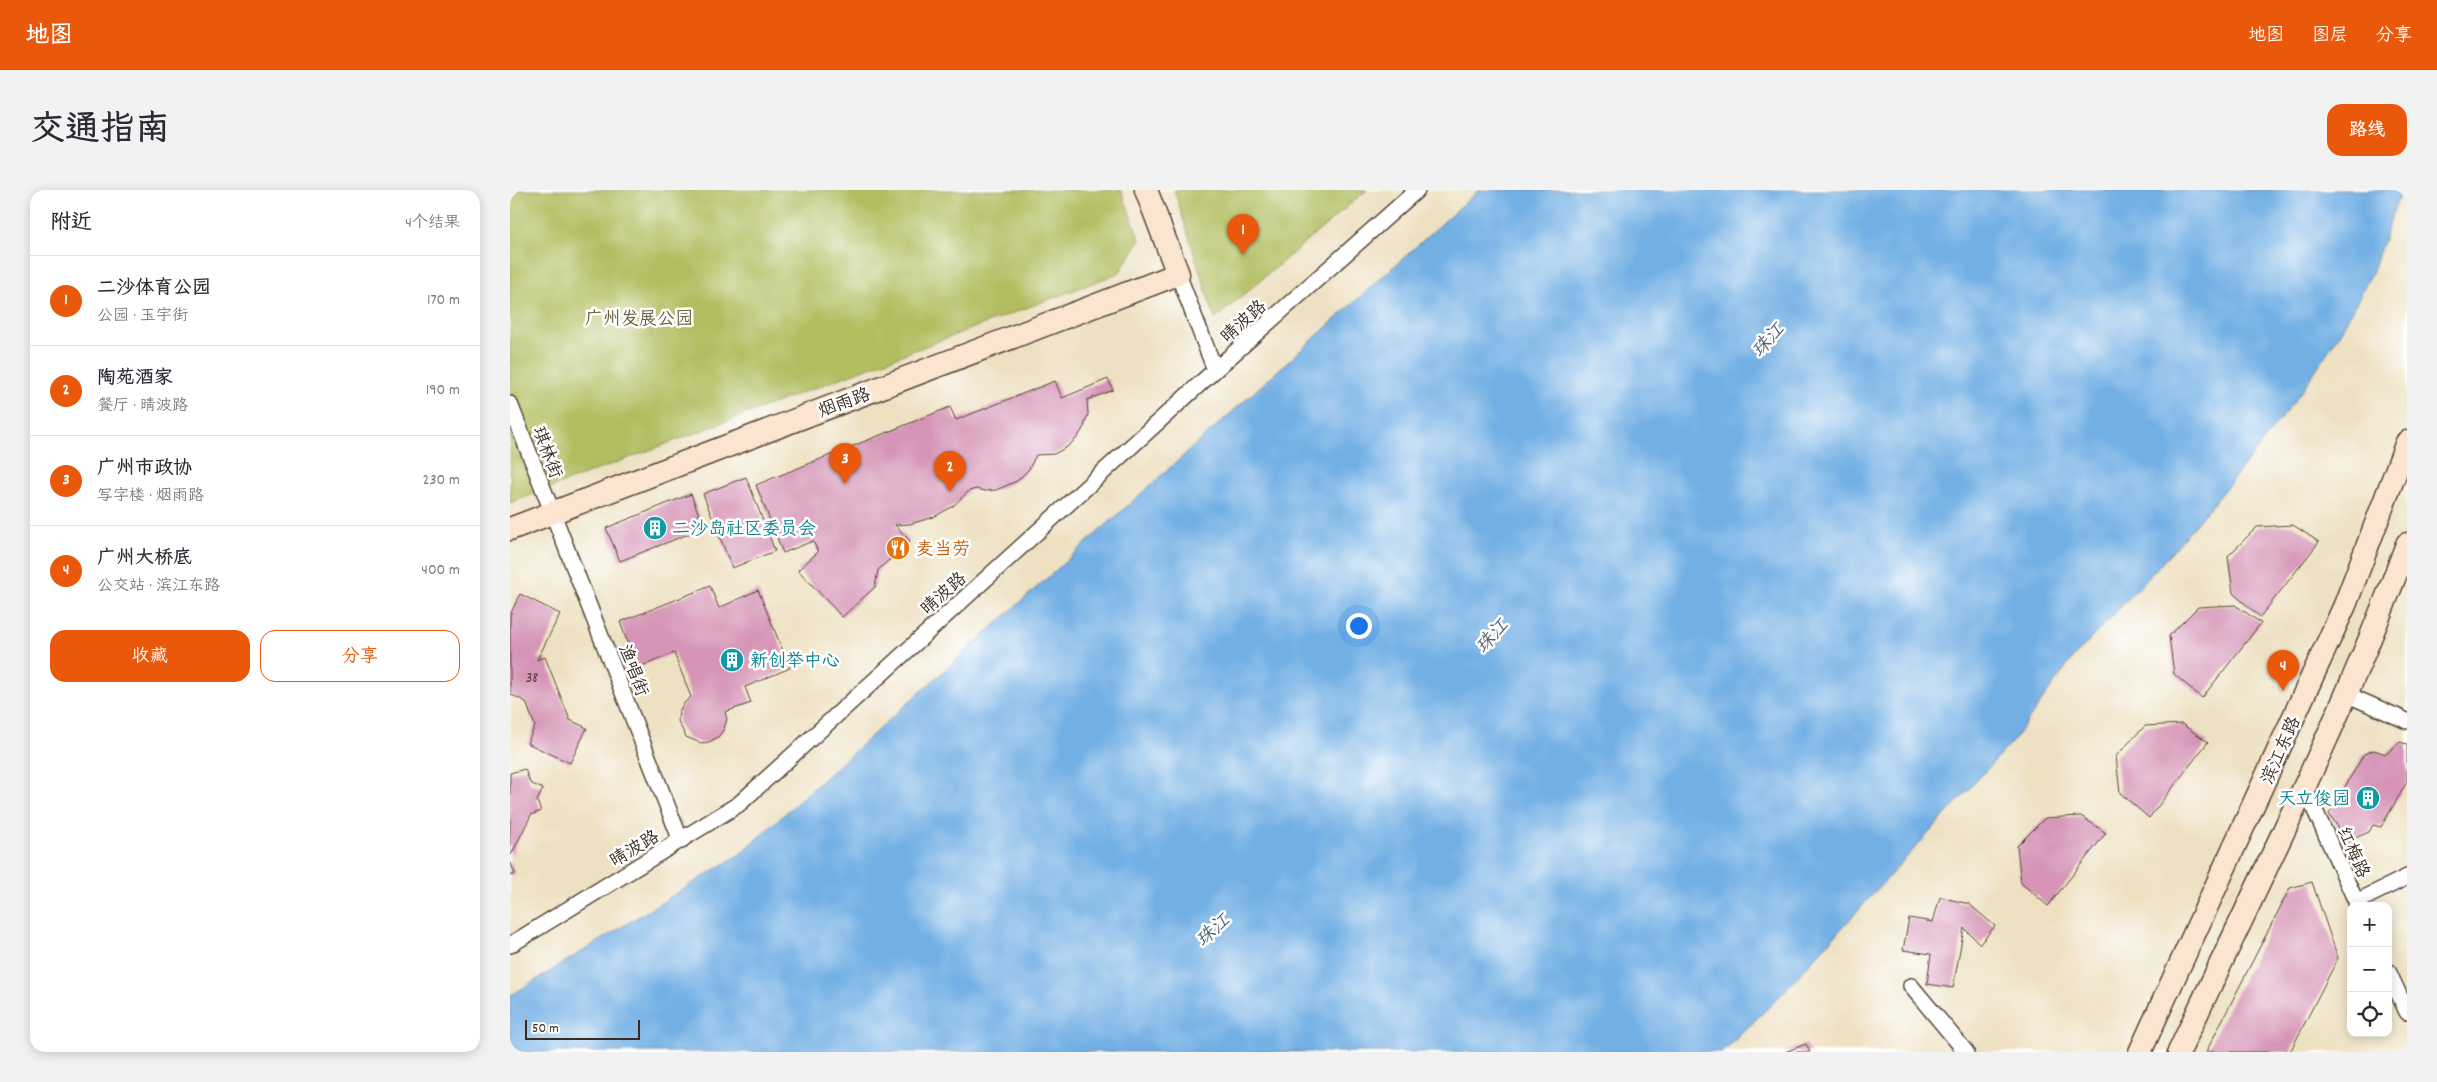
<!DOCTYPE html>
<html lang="zh">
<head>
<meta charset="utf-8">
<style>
  :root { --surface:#fff; --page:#f2f2f3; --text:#2b2b33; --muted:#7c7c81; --line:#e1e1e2; --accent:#ea580c }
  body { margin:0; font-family:Dekko,"LXGW WenKai TC",sans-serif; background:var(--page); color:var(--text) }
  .controls { position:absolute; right:15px; bottom:15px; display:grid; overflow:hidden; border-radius:10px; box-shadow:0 2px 12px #0003 }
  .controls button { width:45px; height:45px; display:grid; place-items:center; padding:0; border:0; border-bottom:1px solid var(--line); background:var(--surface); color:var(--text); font:25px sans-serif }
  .scale { position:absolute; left:15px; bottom:12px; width:115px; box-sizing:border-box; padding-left:5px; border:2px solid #3b2a1e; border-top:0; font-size:14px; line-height:18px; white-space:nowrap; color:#3b2a1e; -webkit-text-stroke:4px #fff; paint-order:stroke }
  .you { position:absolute; left:848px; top:435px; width:18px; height:18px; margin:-12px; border:4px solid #fff; border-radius:50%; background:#1a73e8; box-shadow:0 0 0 8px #1a73e833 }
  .badge { display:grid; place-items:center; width:32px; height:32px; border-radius:50%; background:var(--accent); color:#fff; font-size:16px; font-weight:700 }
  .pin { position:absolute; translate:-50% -41px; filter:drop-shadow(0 1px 2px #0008) }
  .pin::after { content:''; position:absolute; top:26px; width:18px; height:15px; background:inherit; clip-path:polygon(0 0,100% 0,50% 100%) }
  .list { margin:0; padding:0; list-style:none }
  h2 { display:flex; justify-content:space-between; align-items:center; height:65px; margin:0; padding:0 20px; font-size:21px }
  h2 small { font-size:16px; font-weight:400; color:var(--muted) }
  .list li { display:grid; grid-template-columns:32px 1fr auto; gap:15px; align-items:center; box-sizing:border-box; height:90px; padding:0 20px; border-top:1px solid var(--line) }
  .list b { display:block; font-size:19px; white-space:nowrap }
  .list p { margin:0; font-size:16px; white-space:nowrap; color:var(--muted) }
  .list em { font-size:16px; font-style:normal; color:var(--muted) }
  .actions { display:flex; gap:10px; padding:15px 20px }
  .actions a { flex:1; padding:11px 0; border:1px solid var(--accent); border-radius:15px; text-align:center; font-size:18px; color:var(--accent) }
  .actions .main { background:var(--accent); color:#fff }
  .icon { flex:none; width:28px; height:28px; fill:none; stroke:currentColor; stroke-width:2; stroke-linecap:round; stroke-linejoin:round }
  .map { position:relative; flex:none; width:1897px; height:862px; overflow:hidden; border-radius:15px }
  header { display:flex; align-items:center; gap:30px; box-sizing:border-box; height:70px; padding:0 25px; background:var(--accent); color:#fff }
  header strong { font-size:24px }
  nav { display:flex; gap:28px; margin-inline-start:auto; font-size:18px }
  .intro { display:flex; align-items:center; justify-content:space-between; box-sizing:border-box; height:120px; padding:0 30px }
  h1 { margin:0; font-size:35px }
  .button { padding:12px 22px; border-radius:15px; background:var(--accent); color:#fff; font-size:18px; font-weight:700 }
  main { display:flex; gap:30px; padding:0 30px }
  aside { flex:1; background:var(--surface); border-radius:15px; box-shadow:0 2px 12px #0003 }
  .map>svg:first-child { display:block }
  .green { fill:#b1bd5f; stroke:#76743e }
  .water { fill:#71afe4; stroke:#566c81 }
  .building { fill:#d695b7 }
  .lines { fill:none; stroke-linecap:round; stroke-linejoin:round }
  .street-casing { stroke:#564537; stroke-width:18 }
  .secondary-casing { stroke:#564537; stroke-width:25 }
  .street { stroke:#fff; stroke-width:15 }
  .secondary { stroke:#fce5d0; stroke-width:22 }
  .labels { text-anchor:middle; stroke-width:5; stroke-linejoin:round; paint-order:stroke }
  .number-label { font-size:15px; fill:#624544 }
  .park-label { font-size:18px; fill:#645d35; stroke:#fff }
  .street-label { font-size:18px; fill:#3b2a1e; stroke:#fff }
  .culture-label { font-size:18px; fill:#0d838f; stroke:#fff; text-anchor:start }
  .food-label { font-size:18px; fill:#c56008; stroke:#fff; text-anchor:start }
  .water-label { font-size:19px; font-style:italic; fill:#515f6d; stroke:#fff }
</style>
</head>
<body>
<header>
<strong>地图</strong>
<nav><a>地图</a><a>图层</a><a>分享</a></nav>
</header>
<div class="intro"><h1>交通指南</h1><a class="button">路线</a></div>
<main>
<aside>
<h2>附近<small>4个结果</small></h2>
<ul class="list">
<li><span class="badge">1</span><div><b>二沙体育公园</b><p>公园 · 玉宇街</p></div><em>170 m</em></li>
<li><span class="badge">2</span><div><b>陶苑酒家</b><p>餐厅 · 晴波路</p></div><em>190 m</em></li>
<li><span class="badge">3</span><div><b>广州市政协</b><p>写字楼 · 烟雨路</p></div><em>230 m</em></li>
<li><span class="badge">4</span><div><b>广州大桥底</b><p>公交站 · 滨江东路</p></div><em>400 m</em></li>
</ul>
<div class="actions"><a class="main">收藏</a><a>分享</a></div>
</aside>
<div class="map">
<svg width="1897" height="862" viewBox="0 0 1897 862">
  <rect width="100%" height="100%" fill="#fff"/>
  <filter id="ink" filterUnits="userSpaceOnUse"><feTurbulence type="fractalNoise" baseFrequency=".02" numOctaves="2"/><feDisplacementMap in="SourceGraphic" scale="10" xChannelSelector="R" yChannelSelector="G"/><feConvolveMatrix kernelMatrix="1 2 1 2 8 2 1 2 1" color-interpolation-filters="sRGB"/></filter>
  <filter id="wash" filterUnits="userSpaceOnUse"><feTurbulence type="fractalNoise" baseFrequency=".0096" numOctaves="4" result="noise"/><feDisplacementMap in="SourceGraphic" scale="20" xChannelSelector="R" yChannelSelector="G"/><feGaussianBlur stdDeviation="1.12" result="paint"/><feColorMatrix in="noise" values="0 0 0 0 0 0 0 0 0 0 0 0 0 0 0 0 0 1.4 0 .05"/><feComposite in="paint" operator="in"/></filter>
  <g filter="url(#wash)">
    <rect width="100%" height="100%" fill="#eee1c2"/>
    <path class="green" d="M0 0H611L630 50 609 83 0 313Z
      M664 0H857L705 129Z"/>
    <path class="water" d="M969 0H1891L1862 83 1829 145 1789 205 1730 281 1663 361 1562 469 1503 551 1268 808 1213 862H0V806L230 664Z"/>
    <g id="blocks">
      <path class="building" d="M598 189 603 200 577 210 578 224 574 237 567 248 557 257 544 264 526 265 519 279 507 291 486 300 475 301 466 299 459 301 443 316 424 327 400 334 385 335 400 351 368 380 365 397 332 427 288 380 308 362 303 351 273 363 246 295 440 217 446 230 545 191 552 208Z
        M236 287 265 361 222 378 193 304Z
        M181 304 194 338 110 371 96 338Z
        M1783 335 1809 352 1750 427 1723 403 1718 366 1747 337Z
        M200 396 209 418 248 400 280 478 235 497 241 513 215 522 217 529 214 539 208 547 199 552 191 553 176 547 168 531 169 521 174 513 181 507 164 463 127 478 110 432Z
        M10 404 50 424 27 470 35 467 60 530 77 538 60 573 17 553 25 536 16 512 0 504V425Z
        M1725 415 1751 433 1692 508 1664 484 1659 446 1688 417Z
        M1672 534 1698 552 1639 628 1610 603 1606 566 1635 536Z
        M1890 552 1897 554V592L1871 637 1863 635 1859 642 1838 651 1819 624 1854 564 1864 560 1876 564Z
        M15 579 20 593 33 599 27 611 31 621 21 625 0 667V583Z
        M1571 626 1596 643 1538 716 1511 693 1507 656 1535 628Z
        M0 671 5 684 0 686Z
        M1802 692 1828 768 1780 862H1696L1780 698Z
        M1430 707 1459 714 1485 736 1470 754 1454 738 1443 798 1417 794 1421 764 1393 760 1399 728 1423 732Z
        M1296 854 1300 862H1275Z"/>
    </g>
  </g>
  <g filter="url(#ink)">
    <use href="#blocks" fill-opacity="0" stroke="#564537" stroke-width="1"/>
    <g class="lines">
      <g class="street-casing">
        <path id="street" d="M668 84 705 180
          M0 214 171 651
          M1836 504 1897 531
          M1794 596 1848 716
          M1846 712 1897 687
          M0 755 229 614 705 180 907 0
          M1878 781 1897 822
          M1401 796 1456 862"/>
      </g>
      <g class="secondary-casing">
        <path id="secondary" d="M0 339 668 84 636 0
          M1630 862 1835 415 1897 252
          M1669 862C1747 694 1833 528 1897 354"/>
      </g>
      <use href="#street" class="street"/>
      <use href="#secondary" class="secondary"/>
    </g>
  </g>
  <defs>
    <g id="building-disc" transform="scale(1.25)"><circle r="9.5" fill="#0f9aa8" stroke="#fff"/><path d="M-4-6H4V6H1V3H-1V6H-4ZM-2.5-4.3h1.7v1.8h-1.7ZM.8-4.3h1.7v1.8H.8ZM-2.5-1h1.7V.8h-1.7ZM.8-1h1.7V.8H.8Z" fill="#fff"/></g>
    <g id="restaurant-disc" transform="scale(1.25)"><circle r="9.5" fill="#e8710a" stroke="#fff"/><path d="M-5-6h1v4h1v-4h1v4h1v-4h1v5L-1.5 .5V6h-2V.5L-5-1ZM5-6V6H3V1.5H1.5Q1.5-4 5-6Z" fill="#fff"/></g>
  </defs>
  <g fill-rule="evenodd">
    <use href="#building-disc" x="145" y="338"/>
    <use href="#restaurant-disc" x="388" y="358"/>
    <use href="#building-disc" x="222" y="470"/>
    <use href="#building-disc" x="1858" y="608"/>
  </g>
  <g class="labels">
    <g class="number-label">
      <text x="22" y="492">38</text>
    </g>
    <g class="park-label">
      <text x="129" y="134">广州发展公园</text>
    </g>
    <g class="street-label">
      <text transform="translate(733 131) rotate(-42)" y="6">晴波路</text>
      <text transform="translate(334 212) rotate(-20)" y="6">烟雨路</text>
      <text transform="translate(38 262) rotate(69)" y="6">琪林街</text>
      <text transform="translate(433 403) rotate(-42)" y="6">晴波路</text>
      <text transform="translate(124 480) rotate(69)" y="6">渔唱街</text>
      <text transform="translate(1770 560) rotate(-66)" y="6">滨江东路</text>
      <text transform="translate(124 658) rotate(-31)" y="6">晴波路</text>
      <text transform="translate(1844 662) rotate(66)" y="6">红梅路</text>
    </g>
    <g class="culture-label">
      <text x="162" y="344">二沙岛社区委员会</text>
      <text x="240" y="476">新创举中心</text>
      <text x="1840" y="614" text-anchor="end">天立俊园</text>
    </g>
    <g class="food-label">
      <text x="406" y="364">麦当劳</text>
    </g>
    <g class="water-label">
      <text transform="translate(1257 149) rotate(-47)" y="7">珠江</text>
      <text transform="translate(981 445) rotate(-47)" y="7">珠江</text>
      <text transform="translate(702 739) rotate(-42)" y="7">珠江</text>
    </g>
  </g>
</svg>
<div class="controls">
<button>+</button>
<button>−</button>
<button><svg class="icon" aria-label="locate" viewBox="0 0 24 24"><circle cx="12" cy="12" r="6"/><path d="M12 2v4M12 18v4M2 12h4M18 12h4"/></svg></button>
</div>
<div class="scale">50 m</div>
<div class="you"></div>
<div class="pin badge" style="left:733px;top:65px">1</div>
<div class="pin badge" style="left:440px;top:302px">2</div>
<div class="pin badge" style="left:335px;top:294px">3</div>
<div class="pin badge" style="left:1773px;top:501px">4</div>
</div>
</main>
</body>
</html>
